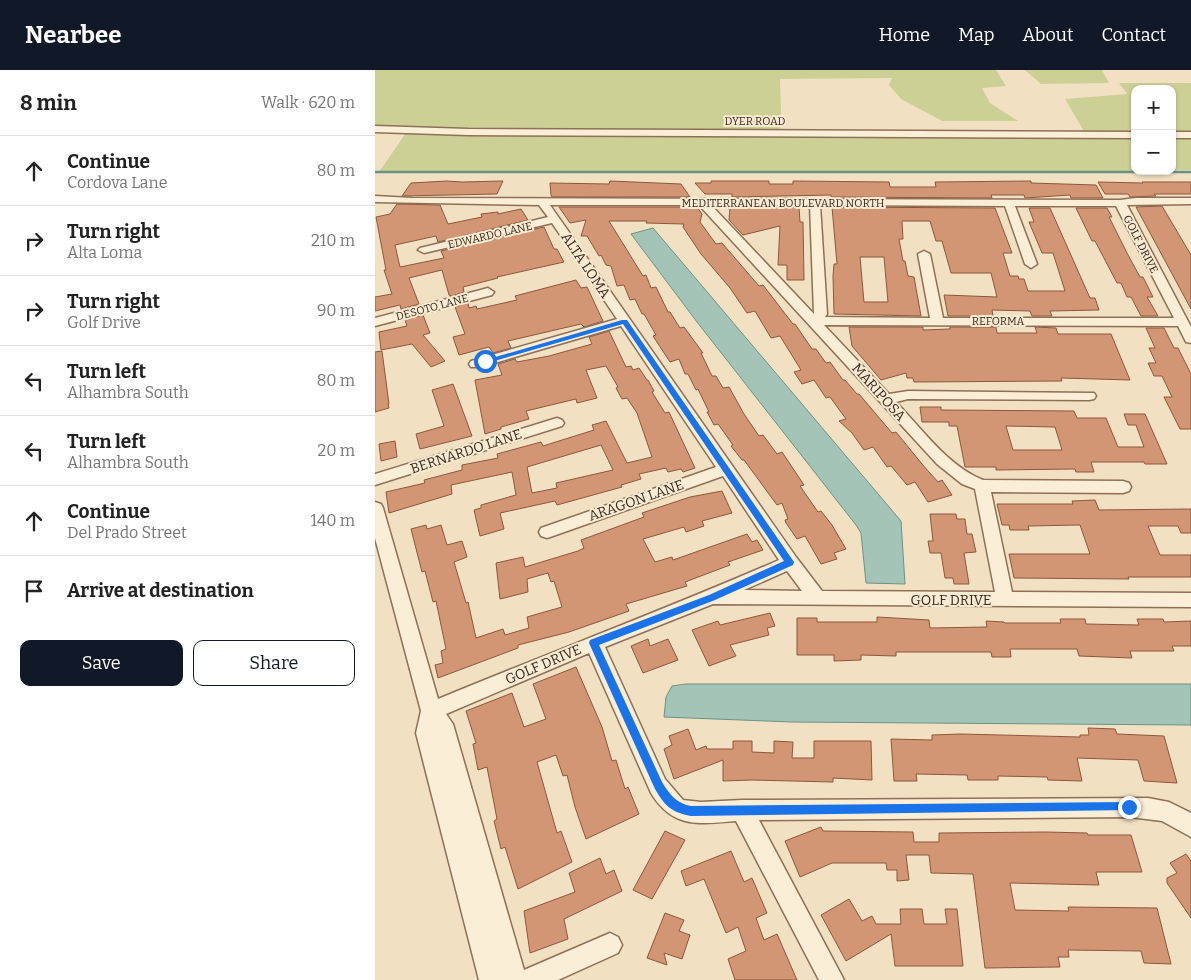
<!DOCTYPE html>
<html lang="en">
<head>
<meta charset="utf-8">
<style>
  :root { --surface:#fff; --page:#f6f6f6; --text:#222; --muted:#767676; --line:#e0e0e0; --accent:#111827 }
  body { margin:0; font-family:Bitter,serif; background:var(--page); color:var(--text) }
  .controls { position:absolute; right:15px; top:15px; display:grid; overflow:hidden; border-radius:10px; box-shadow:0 1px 4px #0004 }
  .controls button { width:45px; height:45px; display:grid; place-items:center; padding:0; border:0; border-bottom:1px solid var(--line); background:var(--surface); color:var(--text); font:25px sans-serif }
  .stop { position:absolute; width:15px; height:15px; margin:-11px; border:4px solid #1a73e8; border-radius:50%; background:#fff }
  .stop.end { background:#1a73e8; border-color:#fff; box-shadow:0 1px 5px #0008 }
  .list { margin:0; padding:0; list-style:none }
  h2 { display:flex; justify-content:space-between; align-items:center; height:65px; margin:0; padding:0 20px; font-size:21px }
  h2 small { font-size:16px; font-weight:400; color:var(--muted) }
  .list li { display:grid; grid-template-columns:32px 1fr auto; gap:15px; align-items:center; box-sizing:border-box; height:70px; padding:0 20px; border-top:1px solid var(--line) }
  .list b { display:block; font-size:19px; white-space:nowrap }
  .list p { margin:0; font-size:16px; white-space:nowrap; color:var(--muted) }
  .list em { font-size:16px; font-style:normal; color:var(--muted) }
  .actions { display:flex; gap:10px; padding:15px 20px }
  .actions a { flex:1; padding:11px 0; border:1px solid var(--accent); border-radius:10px; text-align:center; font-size:18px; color:var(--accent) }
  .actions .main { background:var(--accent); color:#fff }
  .icon { flex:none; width:28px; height:28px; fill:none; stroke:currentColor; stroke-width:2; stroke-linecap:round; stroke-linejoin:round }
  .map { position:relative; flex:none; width:816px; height:910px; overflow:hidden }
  header { display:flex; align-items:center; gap:30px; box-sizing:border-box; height:70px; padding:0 25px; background:var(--accent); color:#fff }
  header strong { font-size:24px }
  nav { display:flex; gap:28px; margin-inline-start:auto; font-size:18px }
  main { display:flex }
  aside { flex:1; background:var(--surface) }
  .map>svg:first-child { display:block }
  .green { fill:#cdd095 }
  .water { fill:#a5c4b8; stroke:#6a9386 }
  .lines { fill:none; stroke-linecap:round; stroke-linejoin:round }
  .stream { stroke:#6a9386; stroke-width:2.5 }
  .building { fill:#d29675; stroke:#8e573b; fill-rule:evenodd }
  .minor-casing { stroke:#8d7057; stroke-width:3 }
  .minor { fill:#fbeed6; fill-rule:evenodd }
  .route { fill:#1a73e8 }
  .labels { text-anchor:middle; stroke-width:4; stroke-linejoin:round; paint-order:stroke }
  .far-street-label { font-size:11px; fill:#3b2a1d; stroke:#f8ebd2 }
  .street-label { font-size:14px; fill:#3b2a1d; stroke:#f8ebd2 }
</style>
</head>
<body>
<header>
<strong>Nearbee</strong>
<nav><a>Home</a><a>Map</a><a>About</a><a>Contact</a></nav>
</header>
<main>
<aside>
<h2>8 min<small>Walk · 620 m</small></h2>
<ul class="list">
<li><svg class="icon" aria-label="ahead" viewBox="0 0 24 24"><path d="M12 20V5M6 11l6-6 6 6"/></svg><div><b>Continue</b><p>Cordova Lane</p></div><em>80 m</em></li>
<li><svg class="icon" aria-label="right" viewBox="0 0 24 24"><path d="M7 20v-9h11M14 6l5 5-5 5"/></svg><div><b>Turn right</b><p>Alta Loma</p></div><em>210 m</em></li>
<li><svg class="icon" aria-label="right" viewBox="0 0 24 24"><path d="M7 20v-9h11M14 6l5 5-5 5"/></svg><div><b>Turn right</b><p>Golf Drive</p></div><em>90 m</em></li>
<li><svg class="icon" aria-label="left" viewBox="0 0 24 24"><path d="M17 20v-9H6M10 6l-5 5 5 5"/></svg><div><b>Turn left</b><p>Alhambra South</p></div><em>80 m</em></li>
<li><svg class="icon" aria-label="left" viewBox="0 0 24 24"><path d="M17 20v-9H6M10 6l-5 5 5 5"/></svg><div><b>Turn left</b><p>Alhambra South</p></div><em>20 m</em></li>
<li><svg class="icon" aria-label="ahead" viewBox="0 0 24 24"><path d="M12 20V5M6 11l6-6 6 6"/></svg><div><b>Continue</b><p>Del Prado Street</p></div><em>140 m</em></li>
<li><svg class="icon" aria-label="arrive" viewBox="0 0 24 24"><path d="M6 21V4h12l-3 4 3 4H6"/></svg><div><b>Arrive at destination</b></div></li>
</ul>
<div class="actions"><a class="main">Save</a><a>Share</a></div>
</aside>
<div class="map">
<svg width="816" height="910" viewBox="0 0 816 910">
  <rect width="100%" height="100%" fill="#f1e0c2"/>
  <path class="green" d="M0 0H621L631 16 607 18 615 33 643 51H567L526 29 514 15 517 8 405 9 406 42 404 64 710 63 690 29 752 24 744 13H816V100H797V19H760V101L629 103 4 102 33 60 0 59Z
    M650 0H727L734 13 666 14Z"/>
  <path class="water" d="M278 158 526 451 530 514 491 513 486 463 481 455 322 252 256 164Z
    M311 614H816V655L417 652 289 647 291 627 297 616Z"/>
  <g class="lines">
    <path class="stream" d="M0 102H816"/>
  </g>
  <path class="building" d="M72 111 87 112 128 111 122 124 27 126 36 113Z
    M235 111 306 114 315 127H177L176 125 175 113 234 114Z
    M336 111H394V114H418V111L514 112 515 117H561L560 112 656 111V113L721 115 728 128H696L695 125 650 128 649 125H616L617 128 456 127V125L357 127V124H330L320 113H336Z
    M723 112 768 113 767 112H816V124H779L781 126 755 127 753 124H730Z
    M22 134 65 135 73 154 107 147 106 144 123 142V144L146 139 153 150 63 172 61 166 20 175 25 197 69 188 66 181 169 157 179 179H182L189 192 122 207 123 208 88 217 89 222 77 226 74 225 67 200 34 208 44 234 26 239 25 235 0 241V227L17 224 9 200H11L1 147 15 144Z
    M787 136 816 185V239L761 137Z
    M184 137H322L327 144 325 152 341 174 347 173 384 216 388 215 418 254H420L437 279H441L451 293 455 292 468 310H470L482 324H484L517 363 521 362 547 394 546 393 563 412 567 410 577 425 553 432 540 412 532 415 516 396 512 397 498 377 489 380 477 363 464 351 471 349 455 327 451 328 439 310 427 314 419 302 426 300 405 266 396 268 380 241 372 243 355 218 326 184 308 157 309 154 271 153 272 151H234L268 206 271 205 276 218 281 217 293 242H295L305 258 309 257 328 283H326L337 306H341L348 318 354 317 369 344 384 366 388 365 402 384 407 382 429 415 425 416 443 442 446 441 457 455 471 479 459 483 462 489 446 494 430 466 422 469 411 453 410 450 413 449 407 433 402 435 369 390H367L356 376 358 375 343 354 339 355 332 342H334L323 319 321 320 313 304H310L304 289 295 292 278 266 281 265 269 244H267L260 229 255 230 249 215 242 216 236 196 231 195 226 185 224 186 212 166H206L211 150 195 153Z
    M355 137H424L425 152H428L429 210H412V195H403L405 156 368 165 354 150Z
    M457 137 620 138 637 183H628L635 206H643L644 209H649L653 221H690L678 183H667L654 152H659L654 138H675L715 228H720L724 240 675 241 677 246H657L655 241 617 240 618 246H573L569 225 622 227 616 203H576L567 171H561L555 151H527L528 169H524L528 191H530L533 206 539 207 546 246 459 244 458 206 459 194H462ZM485 187H509L513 232H489Z
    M701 138H732L737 147H734L752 183 765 207H768L778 227H772L783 246H766L756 227H752L746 213H742L720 171H717Z
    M201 210 206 218 212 217 228 251 209 257 206 254 133 271 136 278 118 283 114 277 84 285 78 267 90 264 80 237 93 233 94 238 101 236 102 239 142 230 140 226Z
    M48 245 55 263 48 265 70 291 56 297 37 274 6 280 4 262 32 256 30 250Z
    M474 257H548V260L575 259V257H621L622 263H662L660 257 681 258 683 264H736L755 310 686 308 687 311 539 312 538 308H532L531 303 506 310 477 276Z
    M771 258H789L799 278H803L816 304V359H805L789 327H797L787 306H779L773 293H781L774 278H780Z
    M234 261 251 297 256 296 258 300 264 298 272 310H273L279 321 277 322 290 343 294 342 320 398 308 402 306 399 293 402 291 398 264 404 266 409 246 415 247 417 182 435 180 431 125 443 129 459 105 466 99 440 106 438V435L141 425 137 402 76 415 77 424 14 443 11 422 50 413 49 410 87 400V395L123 388 122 384 166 372 168 376 219 360 217 355 231 351 252 393 277 387 262 343 252 328 247 329 241 318 243 317 231 296 211 300 222 328 202 333 201 329 151 341 154 349 126 357V359L110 364 100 310 127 305 123 294 140 289 142 292 174 286 217 274 214 267ZM226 375 238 400 181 413 182 418 157 423 152 397Z
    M7 281 14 334H13L14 338 0 342V282Z
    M78 314 97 366 45 379 41 364 69 356 57 320Z
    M545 337H566V340L699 341 702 348H731L743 377H769L761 355H753L749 344H770L792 394H770L769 392H716L719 402H701L700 399 621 400V397H590L582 356H574V352H547ZM631 356 680 357 687 380H638Z
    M20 371 22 387 6 391 4 374Z
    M347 421 357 443 327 451 329 456 311 462 309 457 268 469 280 492 297 487 298 490 372 464 377 472 382 470 388 480 353 492 355 495 310 512 312 516 251 534 254 541 194 562 143 575V578L63 608 60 595 68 593 66 581 71 579 61 531 58 532 50 501 47 502 36 459 51 455 52 459 66 455 72 475 87 471 92 487 79 492 91 533 93 532 101 568 128 559 130 565 154 558 152 547 187 537 179 511 176 512 173 503 152 509 153 522 125 529 121 493 148 487 150 497 203 481 209 478 206 470 269 447 267 443 315 427Z
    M720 430 724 440 816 439V463H806L803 456H773L785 485H816V507H753L754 509 639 508 634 484H715L705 455 653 456 654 460H635L634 455H627L622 434H698L697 431Z
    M555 444H581L582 449H590L592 464H597L601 482 589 483 594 514H579L578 508H570L566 483H555L553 471H558Z
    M395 543 400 556 392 558 394 565 355 575 361 586 334 596 317 560 343 551 345 555Z
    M502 547 554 550 555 558 612 557 611 551 629 552 630 553H686L685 549H710L711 554 764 555 762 549H788L789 552 816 551V576H797L799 581H755L757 588 704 586 702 579H635L636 587H617L616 582H521V586L486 585V590L459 591V585H422V548H442V552H502Z
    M273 569 275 576 293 569 303 590 268 603 256 576Z
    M201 597 227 657 237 691 241 690 250 719 253 717 264 744 211 769 200 737 192 705 188 706 181 685 162 692 182 763 186 761 197 792 143 819 130 777 126 779 119 751 122 749 112 697 103 700 98 674 101 673 91 641 137 623 149 657 171 649 158 614Z
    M713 658 740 659 742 664 789 666 802 713 769 711 763 690 702 688 707 711 673 710 672 707 623 706V710H593L592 705 541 704 542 711H519L516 669 557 670V665L586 664 705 667V665H714Z
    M313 659 321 680 331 676 332 679H358V671H377V682L399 683V671L418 672 417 688H439V671H496L497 710 458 708V712L377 710 348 711V690L299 709 289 679 297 675 294 666Z
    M446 757 448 761 538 762 539 772H564V763L671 762 712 763 713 765H756L767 802H721L724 815 635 813 640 840 694 841 693 837 782 838 796 894 769 893 766 881 693 880 694 887H683L685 897 610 898 598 804 556 803 554 785H531L534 810 522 811V800H512L511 793H457L425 807 410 771Z
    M290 761 310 770 277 829 258 820Z
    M356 781 369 812 377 808 392 843 381 848 389 870 402 864 422 910H360L353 889 371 881 363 857 351 863 329 809 311 816 306 801Z
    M811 784 816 791V848L792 813V808L802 803 795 793Z
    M225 788 231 804 239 800 247 821 189 849 193 869 155 883 149 841 200 822 194 803Z
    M474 829 487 851 497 846 501 854H526L525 839H547L549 854H572L570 839H582L588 896H520L516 864 471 891 446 845Z
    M290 843 309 850 304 861 315 865 307 889 289 883 292 895 272 888Z"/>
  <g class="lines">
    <g class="minor-casing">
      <path id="minor" d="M0 56 93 59 760 62V68L93 65 0 62Z
        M797 62H816V68H797Z
        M0 126 37 128 745 130 761 128H816V134L752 135 816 257V273L811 272 803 256 449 255 514 324 533 321 719 323 721 326 719 329 714 330 533 329 521 332C547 359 573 396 608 410L748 411 754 413 756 417 754 421 748 423 616 422 637 522 816 523V537L338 534 230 577 290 709 308 730 326 732 367 730 773 728 794 732 816 743V767L787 751 755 747 384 750 469 910H444L361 751C324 754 298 759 276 723L214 583 71 644 78 654 149 900 235 863 243 867 247 875 243 883 183 910H104L41 663 46 641 0 468V432L6 434 8 438 63 629C176 582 292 539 404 490L348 406 178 466 172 468 166 466 164 462 166 458 341 397 246 256 106 297H96L94 294 96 291 242 249 177 153 49 183 43 180 45 178 173 147 164 135 0 132ZM175 135H324L562 394 587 414 600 419 620 522 447 521 421 487ZM336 135H435L439 244ZM445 135 630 136 650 194 656 198 662 194 640 136H741L799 248H568L555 184 549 181 543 184 555 248 450 247 452 244ZM412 501 427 521 369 520Z
        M113 218 119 222 117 225 0 256V248Z
        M182 348 187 350 189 353 187 356 0 415V404Z"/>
    </g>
    <use href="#minor" class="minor"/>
  </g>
  <path class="route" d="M247 250H252L419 492 418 495 340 530 224 575 287 712C295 725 301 733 316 736L754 732 758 733 760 737 758 740 316 746C296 742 290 736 280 719L214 573 215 570 334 525 409 491 248 254 112 293 107 291Z"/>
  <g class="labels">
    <g class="far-street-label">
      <text x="380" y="55">DYER ROAD</text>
      <text x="408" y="137">MEDITERRANEAN BOULEVARD NORTH</text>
      <text transform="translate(115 165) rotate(-13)" y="4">EDWARDO LANE</text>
      <text transform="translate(766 174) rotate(63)" y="4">GOLF DRIVE</text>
      <text transform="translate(57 237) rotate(-15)" y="4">DESOTO LANE</text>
      <text x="623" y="255">REFORMA</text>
    </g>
    <g class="street-label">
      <text transform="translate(211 195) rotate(56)" y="5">ALTA LOMA</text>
      <text transform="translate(504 322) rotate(48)" y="5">MARIPOSA</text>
      <text transform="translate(91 381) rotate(-18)" y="5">BERNARDO LANE</text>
      <text transform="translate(261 430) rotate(-19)" y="5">ARAGON LANE</text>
      <text x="576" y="535">GOLF DRIVE</text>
      <text transform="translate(168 594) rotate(-23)" y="5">GOLF DRIVE</text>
    </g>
  </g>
</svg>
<div class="controls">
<button>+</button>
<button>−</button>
</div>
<div class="stop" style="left:110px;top:291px"></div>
<div class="stop end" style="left:754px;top:737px"></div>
</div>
</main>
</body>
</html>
